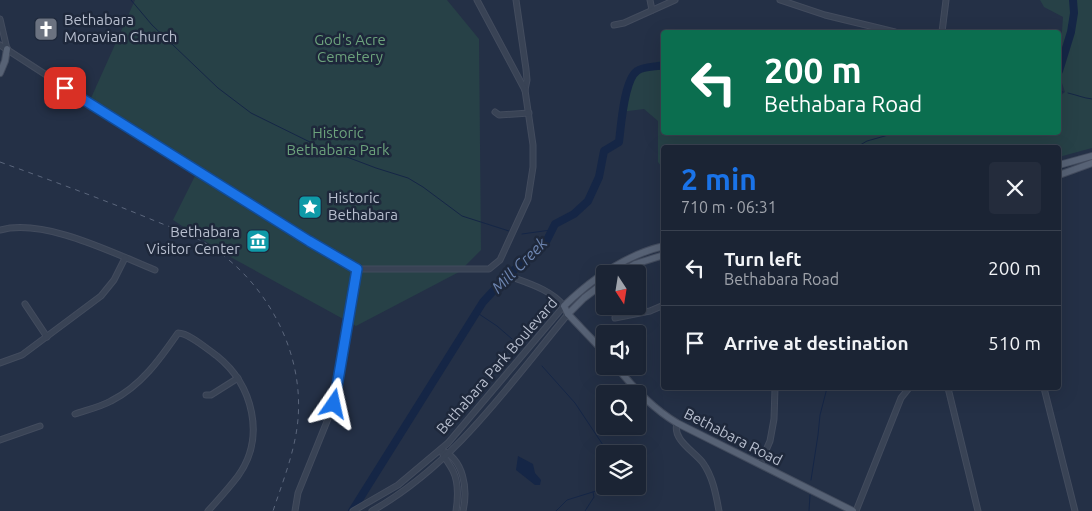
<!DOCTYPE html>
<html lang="en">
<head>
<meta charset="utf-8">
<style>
	:root { --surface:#1b2434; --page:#242c3c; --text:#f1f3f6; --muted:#a0a4ac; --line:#39414f; --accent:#1a73e8 }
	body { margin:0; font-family:Ubuntu,sans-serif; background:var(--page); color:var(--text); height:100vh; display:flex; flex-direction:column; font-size:19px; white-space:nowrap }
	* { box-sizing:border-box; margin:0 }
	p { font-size:16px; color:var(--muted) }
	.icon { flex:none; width:28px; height:28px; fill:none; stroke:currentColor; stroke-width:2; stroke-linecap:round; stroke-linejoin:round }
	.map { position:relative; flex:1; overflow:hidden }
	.panel { position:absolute; left:661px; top:145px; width:400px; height:245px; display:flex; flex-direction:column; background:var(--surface); border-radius:5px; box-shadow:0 5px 20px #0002,0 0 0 1px var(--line) }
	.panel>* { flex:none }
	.hud { position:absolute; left:661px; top:30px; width:400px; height:105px; border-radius:5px; box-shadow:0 5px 20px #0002,0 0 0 1px var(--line); background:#0b6e4f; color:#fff; overflow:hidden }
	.needle { width:32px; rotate:168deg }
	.controls { position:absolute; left:596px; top:265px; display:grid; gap:10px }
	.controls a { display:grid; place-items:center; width:50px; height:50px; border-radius:5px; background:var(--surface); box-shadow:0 5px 20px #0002,0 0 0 1px var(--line); font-size:25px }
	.pin { position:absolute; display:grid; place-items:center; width:42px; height:42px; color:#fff; margin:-21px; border-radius:10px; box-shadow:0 2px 8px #0006 }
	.me { position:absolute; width:55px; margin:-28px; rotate:11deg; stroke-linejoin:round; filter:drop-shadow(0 0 4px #0008) }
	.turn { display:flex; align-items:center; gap:18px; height:105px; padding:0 20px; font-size:22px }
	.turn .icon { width:65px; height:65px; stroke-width:2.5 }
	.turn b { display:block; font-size:35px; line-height:42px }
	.round { display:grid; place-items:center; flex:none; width:52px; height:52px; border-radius:5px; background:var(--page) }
	.head { display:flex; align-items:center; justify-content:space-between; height:85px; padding:0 20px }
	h1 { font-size:30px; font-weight:600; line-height:38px; color:var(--accent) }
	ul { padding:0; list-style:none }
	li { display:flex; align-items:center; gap:15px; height:75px; padding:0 20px; border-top:1px solid var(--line) }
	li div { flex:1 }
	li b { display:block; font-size:19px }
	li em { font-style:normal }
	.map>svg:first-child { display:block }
	.green { fill:#274147 }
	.water { fill:#152646 }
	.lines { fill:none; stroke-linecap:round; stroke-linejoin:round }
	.stream { stroke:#152646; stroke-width:1 }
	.river { stroke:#152646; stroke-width:8 }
	.minor-casing { stroke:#434c5e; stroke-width:7 }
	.major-casing { stroke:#434c5e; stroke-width:8 }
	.minor { stroke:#394355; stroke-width:5 }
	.major { stroke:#576275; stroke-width:6 }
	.rail { stroke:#5b667c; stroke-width:1; stroke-dasharray:5 5; stroke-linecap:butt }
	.route-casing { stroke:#114b97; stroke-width:12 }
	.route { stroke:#1a73e8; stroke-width:9 }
	.labels { text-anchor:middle; stroke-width:5; stroke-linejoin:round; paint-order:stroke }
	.poi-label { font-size:15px; fill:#b7bece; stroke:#1e283b; text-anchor:start }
	.park-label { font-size:15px; fill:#6ca27c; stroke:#1e283b }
	.street-label { font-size:15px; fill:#b7bece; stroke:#1e283b }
	.water-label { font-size:16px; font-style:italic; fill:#6d85b0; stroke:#1e283b }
</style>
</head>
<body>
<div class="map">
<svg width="1092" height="511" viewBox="0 0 1092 511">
	<rect width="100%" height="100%" fill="#243046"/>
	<g class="green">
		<polygon points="135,0 447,0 479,39 481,250 459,272 356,326 225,254 173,220 198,170 91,98"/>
		<polygon points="1040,0 1092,0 1092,148 1059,157 1059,148 664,148 664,170 658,162 658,121 644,109 620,112 627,85 639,67 664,60 664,132 1059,132 1059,97 1065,92 1059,74 1059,54 1061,45 1063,17 1044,7"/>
	</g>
	<polygon class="water" points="518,456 533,464 535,473 541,480 540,485 535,485 516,470"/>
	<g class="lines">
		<g class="stream">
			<polyline points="131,0 152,25 218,88 251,113 318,146 376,168 408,178 423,187 462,216 509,231"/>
			<polyline points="1059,91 1063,92"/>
			<path d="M1068,93C1077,95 1083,98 1092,99"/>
			<polyline points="855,148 867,141 899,132"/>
			<polyline points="522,234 551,230"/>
			<polyline points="476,312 497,326 512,339"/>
			<polyline points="542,366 575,403 609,454"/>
			<polyline points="811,480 818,435 820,415 827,388"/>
			<polyline points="556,511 567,500 612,486"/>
			<polyline points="585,511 594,497 593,492"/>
			<polyline points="809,511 810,495"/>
		</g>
		<g class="river">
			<polyline points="1059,71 1071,32 1074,13 1073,0"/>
			<path d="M352,511L483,302L508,275L545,244L555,224L574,214L588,201L599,177L604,151L619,142C621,126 624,80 637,71C643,66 656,67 664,65"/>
		</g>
		<g class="minor-casing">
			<g id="minor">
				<polyline points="516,0 526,69 527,80 525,90"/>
				<polyline points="650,0 652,10"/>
				<polyline points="780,0 825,15 895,32"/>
				<polyline points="0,19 7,49"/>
				<polyline points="614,25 624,23 675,0"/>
				<polyline points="942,32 946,0"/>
				<polyline points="0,45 131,130 309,241 357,269 489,269 500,260 528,199 533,167 533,145 525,90 477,0"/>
				<polyline points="495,112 499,115 529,113"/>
				<path d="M0,230C45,218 113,253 155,270"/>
				<polyline points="25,304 47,337"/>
				<polyline points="615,318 650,311 664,305"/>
				<polyline points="0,363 22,355 101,296 114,280 125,258"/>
				<polyline points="948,388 978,511"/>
				<polyline points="1044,388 1075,511"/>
				<polyline points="206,395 211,395 238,378"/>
				<path d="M75,414C87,410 100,407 111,401C141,386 160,359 178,333C189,333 207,349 217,356C253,385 266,437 238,476C229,488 218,500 208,511"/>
				<path d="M677,423C672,440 694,451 703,463C713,477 716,495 719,511"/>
				<polyline points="0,440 40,426"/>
				<path d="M441,450C464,459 468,489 463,511"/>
				<path d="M441,450C444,458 449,463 453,471C459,483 458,498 456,511"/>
				<polyline points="760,464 770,441 774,419 775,388"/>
				<polyline points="295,511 298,493 334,404 357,269"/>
				<path d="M353,511L398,485L448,443L564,306C553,292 534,285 517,279"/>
				<path d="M372,511C455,464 508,386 568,314"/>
				<polyline points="856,511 901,398 909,388"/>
			</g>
		</g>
		<g class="major-casing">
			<g id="major">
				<polyline points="0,73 5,61 7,49"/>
				<polyline points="1059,165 1092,156"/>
				<polyline points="1059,175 1092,163"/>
				<polyline points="618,274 635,264 664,255"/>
				<polyline points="568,314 584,298 605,282"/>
				<path d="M605,353L568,314L564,306C592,279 625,255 664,246"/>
				<path d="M616,366C634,389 652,408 677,423L853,511"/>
			</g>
		</g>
		<use href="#minor" class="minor"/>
		<use href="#major" class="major"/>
		<path class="rail" d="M0,162C50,180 99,198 148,218C169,227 192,234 210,246C269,284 307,357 297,428C293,456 282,484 273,511"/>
	</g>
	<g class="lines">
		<g class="route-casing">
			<polyline id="route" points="65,88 309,241 357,269 334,404"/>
		</g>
		<use href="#route" class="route"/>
	</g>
	<defs>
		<g id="church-square" transform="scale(1.25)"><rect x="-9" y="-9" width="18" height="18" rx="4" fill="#6b7280" stroke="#1e283b"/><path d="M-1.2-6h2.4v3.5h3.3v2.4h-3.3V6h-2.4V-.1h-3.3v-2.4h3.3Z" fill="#fff"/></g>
		<g id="sight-square" transform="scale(1.25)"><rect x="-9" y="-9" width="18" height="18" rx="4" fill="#0f9aa8" stroke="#1e283b"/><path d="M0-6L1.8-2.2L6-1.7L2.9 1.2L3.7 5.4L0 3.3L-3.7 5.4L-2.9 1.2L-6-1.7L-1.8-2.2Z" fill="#fff"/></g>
		<g id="museum-square" transform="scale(1.25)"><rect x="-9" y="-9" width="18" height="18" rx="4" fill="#0f9aa8" stroke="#1e283b"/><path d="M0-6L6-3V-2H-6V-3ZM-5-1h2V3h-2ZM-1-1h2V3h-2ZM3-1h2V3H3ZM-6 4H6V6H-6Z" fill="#fff"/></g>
	</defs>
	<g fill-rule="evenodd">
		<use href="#church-square" x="46" y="29"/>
		<use href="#sight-square" x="310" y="207"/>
		<use href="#museum-square" x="258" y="241"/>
	</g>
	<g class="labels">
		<g class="poi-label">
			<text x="64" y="25">Bethabara<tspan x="64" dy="17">Moravian Church</tspan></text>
			<text x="328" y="203">Historic<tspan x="328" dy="17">Bethabara</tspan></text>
			<text x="240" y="237" text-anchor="end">Bethabara<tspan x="240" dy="17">Visitor Center</tspan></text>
		</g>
		<g class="park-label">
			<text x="350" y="45">God's Acre<tspan x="350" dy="17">Cemetery</tspan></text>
			<text x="338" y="138">Historic<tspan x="338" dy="17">Bethabara Park</tspan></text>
		</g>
		<g class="street-label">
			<text transform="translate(497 366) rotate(-49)" y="5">Bethabara Park Boulevard</text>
			<text transform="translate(733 437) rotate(27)" y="5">Bethabara Road</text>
		</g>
		<g class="water-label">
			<text transform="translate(519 265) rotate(-45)" y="6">Mill Creek</text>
		</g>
	</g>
</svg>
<div class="controls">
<a><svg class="needle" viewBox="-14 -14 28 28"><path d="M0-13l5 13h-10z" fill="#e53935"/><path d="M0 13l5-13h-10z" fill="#a0a4ac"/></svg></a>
<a><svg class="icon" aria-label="sound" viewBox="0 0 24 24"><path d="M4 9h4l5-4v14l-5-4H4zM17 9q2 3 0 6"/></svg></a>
<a><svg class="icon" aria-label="search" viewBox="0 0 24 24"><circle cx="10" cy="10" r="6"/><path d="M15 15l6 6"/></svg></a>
<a><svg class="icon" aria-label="layers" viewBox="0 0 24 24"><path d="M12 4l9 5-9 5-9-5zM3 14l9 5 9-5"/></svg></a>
</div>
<div class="pin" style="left:65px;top:88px;background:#d93025"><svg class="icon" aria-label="arrive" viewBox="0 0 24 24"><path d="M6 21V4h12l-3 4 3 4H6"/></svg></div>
<svg class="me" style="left:334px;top:404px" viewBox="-20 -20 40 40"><path d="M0-17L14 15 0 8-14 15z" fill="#1a73e8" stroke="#fff" stroke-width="4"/></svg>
<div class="hud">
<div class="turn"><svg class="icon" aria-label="left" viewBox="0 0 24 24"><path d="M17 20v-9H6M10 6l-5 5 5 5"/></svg><div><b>200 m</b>Bethabara Road</div></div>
</div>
<section class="panel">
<div class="head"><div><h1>2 min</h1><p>710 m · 06:31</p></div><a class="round"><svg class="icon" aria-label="close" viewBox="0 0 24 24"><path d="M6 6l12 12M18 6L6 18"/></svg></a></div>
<ul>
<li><svg class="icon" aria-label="left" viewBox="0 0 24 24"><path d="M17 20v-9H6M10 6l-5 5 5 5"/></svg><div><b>Turn left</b><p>Bethabara Road</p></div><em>200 m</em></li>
<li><svg class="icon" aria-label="arrive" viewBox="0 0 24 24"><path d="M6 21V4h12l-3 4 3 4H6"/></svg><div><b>Arrive at destination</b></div><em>510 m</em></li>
</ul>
</section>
</div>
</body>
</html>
